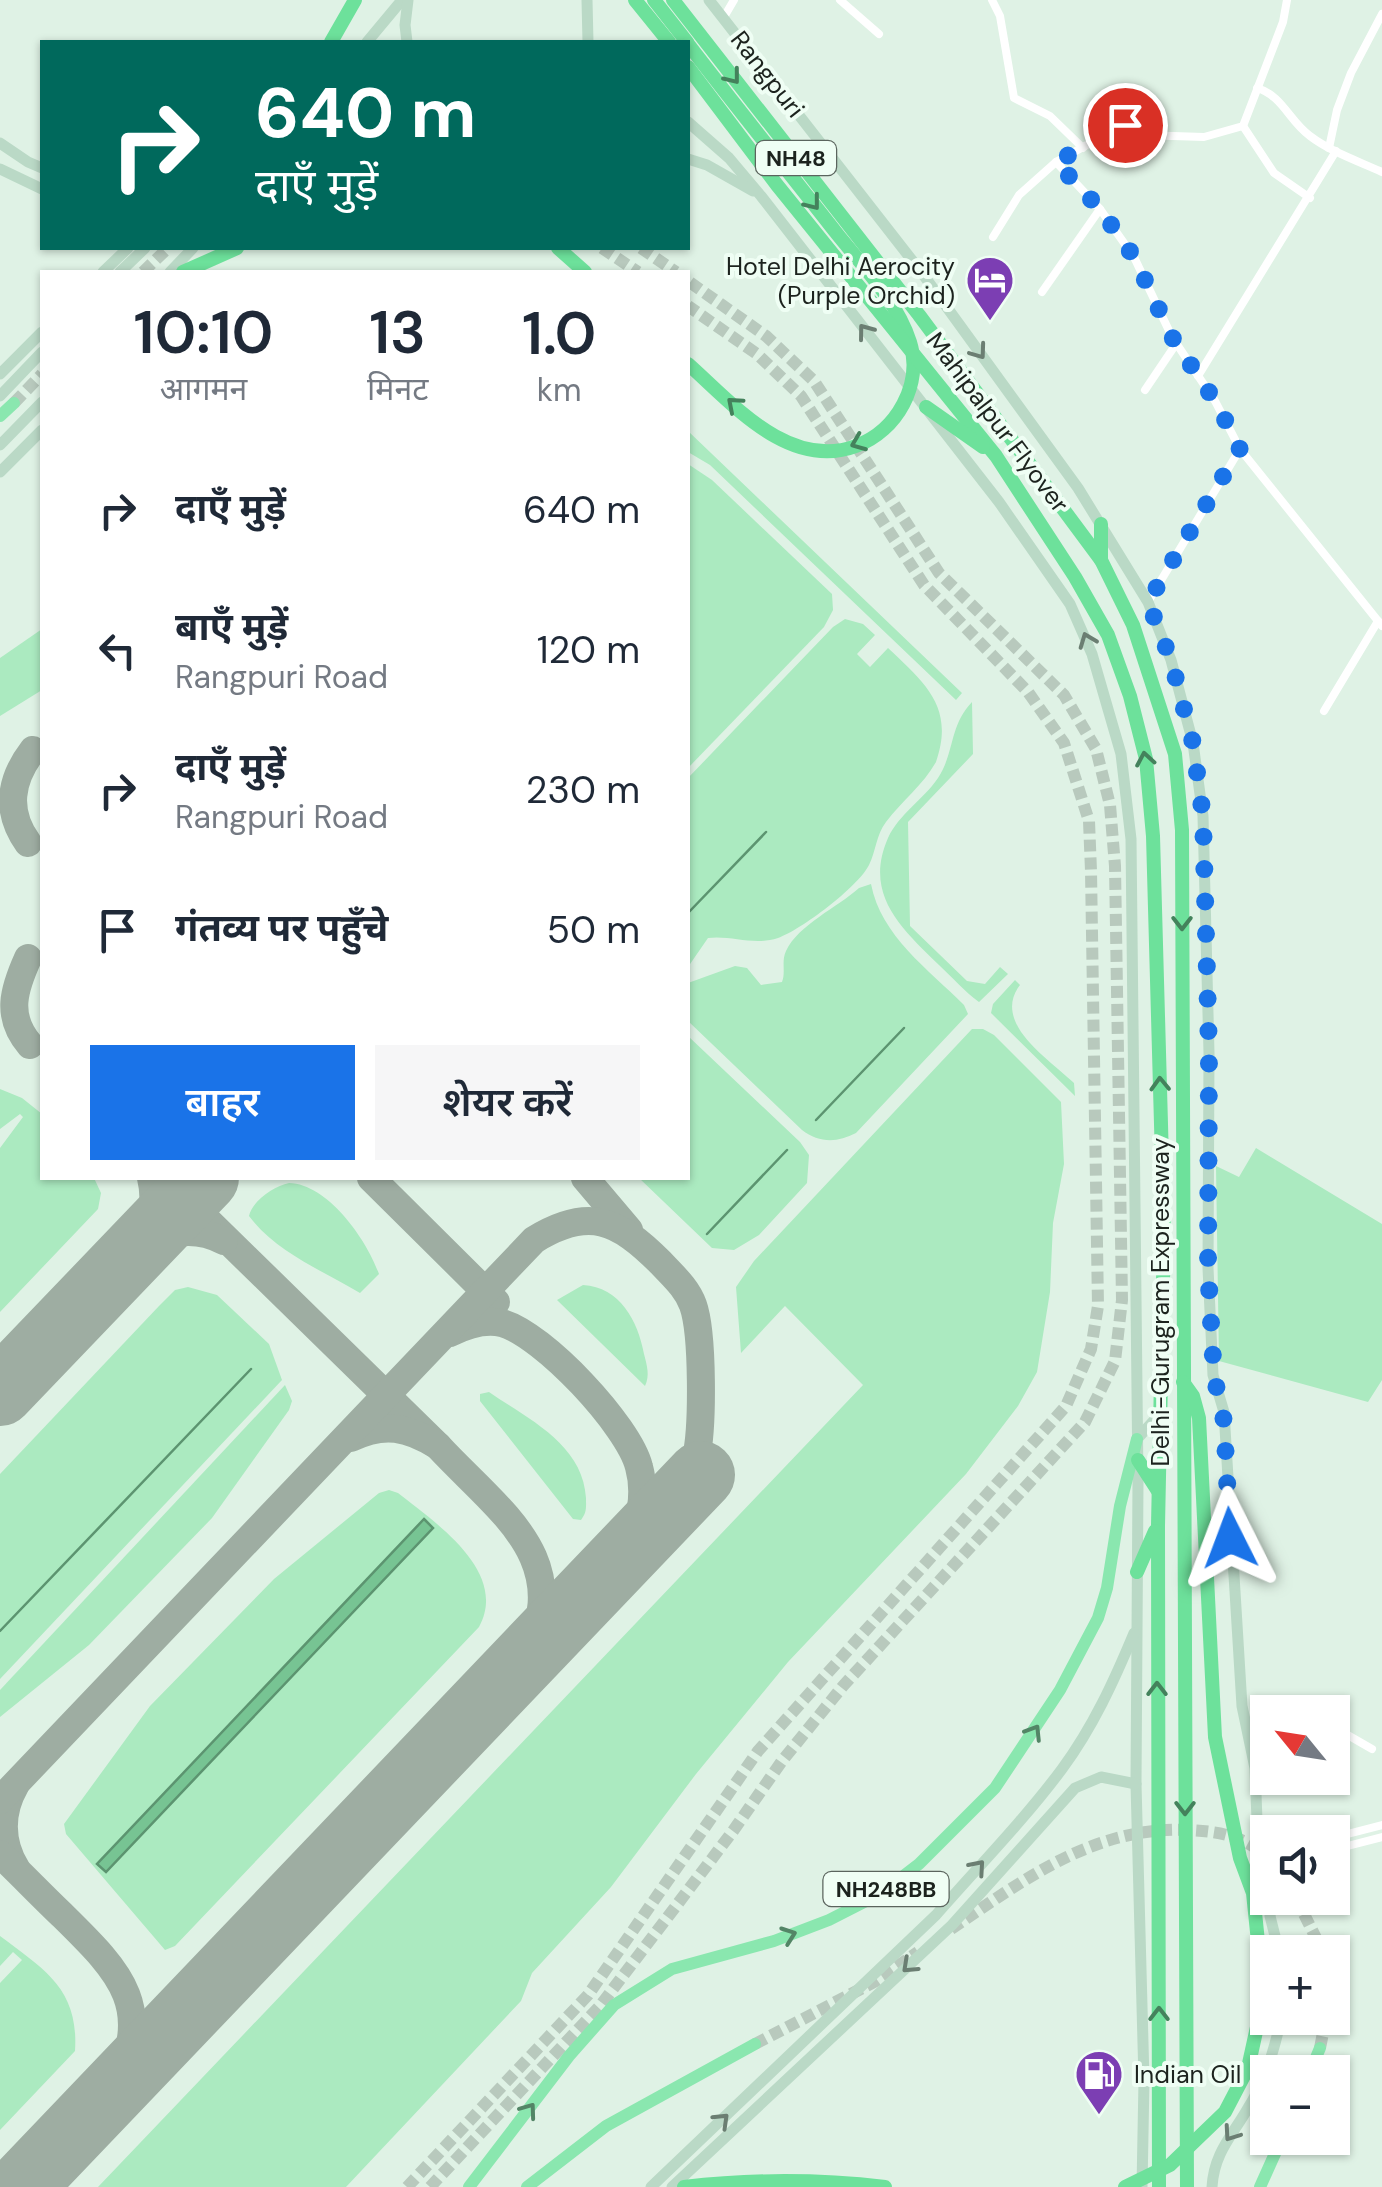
<!DOCTYPE html>
<html lang="hi">
<head>
<meta charset="utf-8">
<style>
	:root { --surface:#fff; --page:#f6f6f7; --text:#1f2937; --muted:#747a83; --accent:#1a73e8 }
	body { margin:0; font-family:"DM Sans","Noto Sans Devanagari",sans-serif; background:var(--page); color:var(--text); height:100vh; display:flex; flex-direction:column; font-size:38px; white-space:nowrap }
	* { box-sizing:border-box; margin:0 }
	p { font-size:32px; color:var(--muted) }
	.icon { flex:none; width:55px; height:55px; fill:none; stroke:currentColor; stroke-width:2; stroke-linecap:round; stroke-linejoin:round }
	.map { position:relative; flex:1; overflow:hidden }
	.drawer { position:absolute; left:40px; top:270px; width:650px; height:910px; display:flex; flex-direction:column; background:var(--surface); border-radius:0px; box-shadow:0 2px 8px #0004 }
	.drawer>* { flex:none }
	.hud { position:absolute; left:40px; top:40px; width:650px; height:210px; border-radius:0px; box-shadow:0 2px 8px #0004; background:#00695c; color:#fff; overflow:hidden }
	.needle { width:65px; rotate:300deg }
	.buttons { position:absolute; left:1250px; top:1695px; display:grid; gap:20px }
	.buttons a { display:grid; place-items:center; width:100px; height:100px; border-radius:0px; background:var(--surface); box-shadow:0 2px 8px #0004; font-size:50px }
	.pin { position:absolute; display:grid; place-items:center; width:85px; height:85px; color:#fff; margin:-42px; border:5px solid #fff; border-radius:50%; box-shadow:0 2px 10px #0007 }
	.me { position:absolute; width:110px; margin:-55px; rotate:357deg; stroke-linejoin:round; filter:drop-shadow(0 0 8px #0008) }
	.turn { display:flex; align-items:center; gap:35px; height:210px; padding:0 50px; font-size:45px }
	.turn .icon { width:130px; height:130px; stroke-width:2.5 }
	.turn b { display:block; font-size:70px; line-height:85px }
	.eta { display:flex; justify-content:space-evenly; align-items:center; height:170px; text-align:center }
	.eta b { font-size:60px; font-weight:600; line-height:70px }
	.action { display:flex; gap:20px; margin-top:auto; padding:20px 50px }
	.action a { flex:1; height:115px; border-radius:0px; background:var(--accent); color:#fff; font-size:40px; font-weight:600; line-height:115px; text-align:center }
	.action a+a { background:var(--page); color:var(--text) }
	ul { padding:0; list-style:none }
	li { display:flex; align-items:center; gap:30px; height:140px; padding:0 50px }
	li div { flex:1 }
	li b { display:block; font-size:38px }
	li em { font-style:normal }
	.map>svg:first-child { display:block }
	.green { fill:#abeac0 }
	.water { fill:#77c493; stroke:#5c9470; stroke-width:2.5 }
	.lines { fill:none; stroke-linecap:round; stroke-linejoin:round }
	.stream { stroke:#5c9470; stroke-width:2.5 }
	.taxiway { stroke:#9eada2; stroke-width:28 }
	.runway { stroke:#9eada2; stroke-width:68 }
	.trunk-tunnel { stroke:#b8c9bd; stroke-width:12; stroke-dasharray:12 6; stroke-linecap:butt }
	.minor { stroke:#fff; stroke-width:8 }
	.secondary { stroke:#bad9c6; stroke-width:11 }
	.trunk { stroke:#8ae7af; stroke-width:12 }
	.motorway { stroke:#6de19b; stroke-width:14 }
	.oneway { stroke:#44825c }
	.oneway2 { stroke:#6b7e72 }
	.oneway3 { stroke:#538566 }
	.route { stroke:#1a73e8; stroke-width:18; stroke-dasharray:0 32.4 }
	.labels { text-anchor:middle; stroke-width:8; stroke-linejoin:round; paint-order:stroke }
	.shield { fill:#effef4; stroke:#5b655e; stroke-width:2.5 }
	.shield-label { font-size:22px; font-weight:bold; fill:#1c231e }
	.street-label { font-size:25px; fill:#1c231e; stroke:#effef4 }
	.poi-label { font-size:25px; fill:#1c231e; stroke:#effef4; text-anchor:end }
</style>
</head>
<body>
<div class="map">
<svg width="1382" height="2187" viewBox="0 0 1382 2187">
	<rect width="100%" height="100%" fill="#dff2e5"/>
	<g class="green">
		<polygon points="688,431 962,693 956,700 710,465 688,452"/>
		<polygon points="688,464 712,480 832,594 833,610 824,627 688,768"/>
		<path d="M845,619L863,624L875,635L857,654L870,667L888,648C925,683 955,707 936,762C923,785 902,801 886,822C876,835 876,851 869,865C858,887 801,930 778,938C754,946 731,935 708,938L688,967V778L833,627Z"/>
		<polygon points="42,629 42,690 0,716 0,658"/>
		<path d="M972,702L973,754L908,822L910,926L967,981L985,984L1000,967L1008,974L979,1002C965,992 952,977 939,965C902,929 863,895 888,838C899,814 923,800 938,778C955,752 949,726 972,702Z"/>
		<path d="M871,884C881,936 928,969 964,1005L968,1014L856,1133C837,1143 819,1143 802,1130L688,1021V983L735,966L747,968L761,985L782,982C786,972 781,962 786,951C798,925 838,907 859,888Z"/>
		<path d="M1015,980L1020,985C991,1023 1049,1059 1074,1083L1075,1096L991,1013L993,1004Z"/>
		<polygon points="972,1029 983,1029 994,1035 1061,1102 1064,1164 1053,1223 1050,1292 1037,1372 1018,1406 966,1474 788,1662 696,1774 611,1887 532,1973 521,2001 346,2187 98,2187 863,1385 785,1306 741,1353 736,1287 754,1261"/>
		<polygon points="688,1036 800,1142 809,1155 807,1183 759,1235 734,1250 712,1248 639,1178 688,1178"/>
		<polygon points="0,1089 22,1098 42,1114 42,1178 94,1178 101,1193 98,1209 0,1312 0,1148 23,1117 20,1114 0,1129"/>
		<polygon points="1256,1148 1382,1224 1382,1380 1368,1402 1219,1361 1216,1166 1239,1177"/>
		<path d="M289,1183C328,1184 367,1240 379,1274L360,1293C323,1271 276,1252 249,1216C252,1201 274,1186 289,1183Z"/>
		<path d="M583,1285C620,1287 638,1321 644,1354C647,1366 650,1375 645,1386L557,1300Z"/>
		<polygon points="188,1287 217,1295 269,1344 282,1380 0,1679 0,1474 159,1306 175,1290"/>
		<polygon points="285,1385 292,1401 289,1410 212,1518 89,1645 0,1717 0,1690"/>
		<path d="M489,1392C528,1419 583,1444 586,1498C586,1508 587,1512 581,1520L573,1519L480,1401V1394Z"/>
		<path d="M389,1490L398,1493C436,1523 509,1572 479,1627L175,1946L165,1950L66,1834L64,1824L150,1706L274,1579L379,1493Z"/>
		<path d="M0,1936C45,1970 79,1989 75,2051L0,2130V1983L22,1960L13,1952L0,1966Z"/>
	</g>
	<polygon class="water" points="424,1519 433,1528 106,1872 97,1864"/>
	<g class="lines">
		<g class="stream">
			<polyline points="688,913 766,832"/>
			<polyline points="816,1120 904,1028"/>
			<polyline points="707,1234 787,1150"/>
			<polyline points="0,1631 251,1369"/>
		</g>
		<g class="taxiway">
			<path d="M28,843C5,811 10,780 33,750"/>
			<path d="M28,958C14,989 5,1016 30,1045"/>
			<polyline points="164,1178 438,1446"/>
			<polyline points="371,1178 496,1302"/>
			<polyline points="585,1178 629,1230"/>
			<path d="M136,1249C165,1232 193,1225 224,1241"/>
			<path d="M135,1251C149,1227 158,1206 151,1178"/>
			<path d="M450,1333C466,1325 484,1319 502,1323C543,1334 629,1426 639,1467C647,1496 639,1523 629,1550"/>
			<path d="M351,1438C384,1422 408,1427 438,1446C501,1514 577,1559 524,1661"/>
			<path d="M15,1786C0,1812 0,1842 16,1868"/>
			<path d="M0,1800L534,1240C589,1206 618,1220 661,1263C673,1276 687,1288 693,1305C703,1333 703,1428 696,1458C693,1473 686,1486 678,1499"/>
			<path d="M0,1854C21,1874 40,1894 61,1914C121,1973 158,2008 110,2094"/>
		</g>
		<g class="runway">
			<polyline points="0,1392 205,1178"/>
			<polyline points="21,2187 701,1475"/>
		</g>
		<g class="trunk-tunnel">
			<polyline points="602,248 638,272"/>
			<polyline points="641,248 676,272"/>
			<polyline points="143,272 168,248"/>
			<polyline points="14,403 42,374"/>
			<polyline points="1296,1898 1323,1952"/>
			<path d="M951,1929C1025,1879 1096,1825 1190,1830C1222,1832 1244,1836 1268,1858"/>
			<polyline points="755,2044 876,1981 918,1952"/>
			<polyline points="1320,2048 1326,2018"/>
			<polyline points="407,2187 588,1995 758,1751 1066,1406 1091,1349 1098,1306 1091,871 1089,821 1064,743 1028,692 924,585 801,396 757,354 688,306"/>
			<polyline points="430,2187 600,2006 733,1831 782,1761 843,1686 1085,1422 1115,1361 1122,1300 1115,866 1110,805 1096,749 1064,695 939,573 814,381 766,336 688,281"/>
		</g>
		<g class="minor">
			<polyline points="840,0 879,34"/>
			<polyline points="992,0 1000,16 1014,98 1050,116 1083,148"/>
			<polyline points="724,17 734,0"/>
			<path d="M1257,88C1283,96 1289,121 1310,136C1331,152 1358,161 1382,172"/>
			<polyline points="1243,126 1274,173 1310,198"/>
			<polyline points="1329,148 1337,110 1351,73 1382,14"/>
			<polyline points="1056,162 1100,209 1134,257 1172,337 1215,401 1240,449 1382,626"/>
			<polyline points="993,237 1019,195 1056,162 1121,126 1125,125 1141,135 1204,137 1243,126 1283,22 1287,0"/>
			<polyline points="1042,292 1100,209"/>
			<polyline points="1198,376 1336,151"/>
			<polyline points="1145,390 1176,344"/>
			<polyline points="1148,602 1240,449"/>
			<polyline points="1324,711 1378,621"/>
			<polyline points="1332,1726 1372,1749"/>
			<polyline points="1332,1838 1382,1825"/>
			<polyline points="1332,1850 1382,1837"/>
		</g>
		<g class="secondary">
			<polyline points="587,0 588,42"/>
			<polyline points="709,0 922,273 1078,488 1148,602 1171,660 1193,743 1203,816 1209,1053 1208,1268 1213,1375 1224,1412 1242,1706 1255,1768 1257,1820 1268,1835"/>
			<polyline points="367,42 402,0"/>
			<polyline points="407,42 405,25 408,0"/>
			<polyline points="688,122 729,158 761,196 999,502 1070,604 1092,654 1121,754 1131,839 1138,1482 1136,1784 1144,2080 1142,2187"/>
			<polyline points="0,143 28,162 42,168"/>
			<polyline points="688,159 707,165 753,191"/>
			<polyline points="0,169 42,189"/>
			<polyline points="103,272 128,248"/>
			<polyline points="120,272 145,248"/>
			<polyline points="170,272 193,248"/>
			<polyline points="0,374 42,332"/>
			<polyline points="0,396 42,352"/>
			<polyline points="0,445 42,402"/>
			<polyline points="0,472 42,430"/>
			<polyline points="1137,1439 1160,1414"/>
			<polyline points="1273,1898 1270,1916 1279,1952"/>
			<path d="M651,2187L936,1915C978,1867 1024,1820 1062,1769C1093,1727 1114,1681 1134,1633"/>
			<polyline points="672,2187 952,1925 1075,1788 1101,1777 1136,1784"/>
			<path d="M1212,2187C1214,2153 1232,2136 1248,2108C1265,2081 1275,2048 1281,2018"/>
		</g>
		<g class="trunk">
			<polyline points="0,416 14,403"/>
			<polyline points="1310,2072 1320,2048"/>
			<polyline points="469,2187 569,2056 614,2005 672,1969 774,1941 829,1920 880,1894 919,1864 995,1788 1060,1690 1098,1618 1107,1588 1120,1506 1137,1439"/>
			<polyline points="527,2187 606,2126 755,2044"/>
			<polyline points="1260,2187 1282,2138"/>
		</g>
		<g class="motorway">
			<polyline points="635,0 669,42"/>
			<polyline points="654,0 687,42"/>
			<polyline points="673,0 919,315 1101,560 1133,625 1175,754 1182,830 1187,2187"/>
			<polyline points="331,42 355,0"/>
			<path d="M688,44C737,108 788,171 838,235C863,266 898,303 910,342C923,384 897,431 856,446C789,471 732,403 688,364"/>
			<polyline points="688,67 777,185 996,456 1075,577 1108,635 1130,696 1146,759 1153,836 1164,1232 1158,1526 1159,2187"/>
			<polyline points="558,248 585,272"/>
			<polyline points="183,272 237,248"/>
			<polyline points="926,407 983,447"/>
			<polyline points="1101,524 1101,560"/>
			<polyline points="1138,1460 1158,1491"/>
			<polyline points="1137,1572 1155,1531"/>
			<path d="M684,2187C752,2179 817,2179 885,2187"/>
			<polyline points="1125,2187 1170,2165 1225,2112 1248,2068 1259,2018 1261,1971 1253,1893 1240,1858 1215,1737 1199,1418 1193,1396 1183,1382"/>
		</g>
	</g>
	<defs><path id="oneway-chevron" d="M-2-3.5L2.5 0L-2 3.5" fill="none" stroke-width="1.6" stroke-linecap="round" stroke-linejoin="round" transform="scale(2.5)"/></defs>
	<g class="oneway">
		<use href="#oneway-chevron" transform="translate(733 77) rotate(52)"/>
		<use href="#oneway-chevron" transform="translate(813 203) rotate(52)"/>
		<use href="#oneway-chevron" transform="translate(734 404) rotate(-139)"/>
		<use href="#oneway-chevron" transform="translate(858 443) rotate(158)"/>
		<use href="#oneway-chevron" transform="translate(1145 759) rotate(-100)"/>
		<use href="#oneway-chevron" transform="translate(1182 923) rotate(90)"/>
		<use href="#oneway-chevron" transform="translate(1160 1084) rotate(-92)"/>
		<use href="#oneway-chevron" transform="translate(1157 1689) rotate(-90)"/>
		<use href="#oneway-chevron" transform="translate(1185 1808) rotate(90)"/>
		<use href="#oneway-chevron" transform="translate(1159 2014) rotate(-90)"/>
	</g>
	<g class="oneway2">
		<use href="#oneway-chevron" transform="translate(865 331) rotate(-127)"/>
		<use href="#oneway-chevron" transform="translate(979 352) rotate(54)"/>
		<use href="#oneway-chevron" transform="translate(1087 640) rotate(-111)"/>
		<use href="#oneway-chevron" transform="translate(978 1867) rotate(-49)"/>
		<use href="#oneway-chevron" transform="translate(909 1966) rotate(137)"/>
		<use href="#oneway-chevron" transform="translate(722 2120) rotate(-44)"/>
		<use href="#oneway-chevron" transform="translate(1231 2134) rotate(125)"/>
	</g>
	<g class="oneway3">
		<use href="#oneway-chevron" transform="translate(1034 1732) rotate(-58)"/>
		<use href="#oneway-chevron" transform="translate(789 1935) rotate(-20)"/>
		<use href="#oneway-chevron" transform="translate(529 2110) rotate(-54)"/>
	</g>
	<g class="lines">
		<polyline class="route" points="1125,125 1056,162 1100,209 1134,257 1172,337 1215,401 1240,448 1148,602 1171,660 1193,743 1203,816 1209,1053 1208,1268 1214,1376 1224,1421 1230,1538"/>
	</g>
	<defs>
		<g id="hotel-pin" transform="scale(2.5)"><path d="M0 17L-7.5 6A9.5 9.5 0 1 1 7.5 6Z" fill="#7c3eb3" stroke="#effef4"/><path d="M-6-4.5h1.5V1H6V5H4.5V3h-9V5H-6ZM-4 0a1.8 1.8 0 1 1 3.6 0ZM.5 0V-2.5h3Q6-2.5 6 0Z" fill="#fff"/></g>
		<g id="fuel-pin" transform="scale(2.5)"><path d="M0 17L-7.5 6A9.5 9.5 0 1 1 7.5 6Z" fill="#7c3eb3" stroke="#effef4"/><path d="M-5.5-6h7V0h2V4h1.3V-2.5L3-4.5l.8-.8L6-3V5H2.5V1h-1V6h-7ZM-4.2-4.7v3.2H.2V-4.7Z" fill="#fff"/></g>
	</defs>
	<g fill-rule="evenodd">
		<use href="#hotel-pin" x="990" y="280"/>
		<use href="#fuel-pin" x="1099" y="2074"/>
	</g>
	<g class="labels">
		<g class="shield">
			<rect x="756" y="141" width="80" height="34" rx="8"/>
			<rect x="823.5" y="1872" width="125" height="34" rx="8"/>
		</g>
		<g class="shield-label">
			<text x="796" y="166">NH48</text>
			<text x="886" y="1897">NH248BB</text>
		</g>
		<g class="street-label">
			<text transform="translate(768 74) rotate(52)" y="9">Rangpuri</text>
			<text transform="translate(998 422) rotate(53)" y="9">Mahipalpur Flyover</text>
			<text transform="translate(1160 1302) rotate(-90)" y="9">Delhi-Gurugram Expressway</text>
		</g>
		<g class="poi-label">
			<text x="955" y="275">Hotel Delhi Aerocity<tspan x="955" dy="29">(Purple Orchid)</tspan></text>
			<text x="1134" y="2083" text-anchor="start">Indian Oil</text>
		</g>
	</g>
</svg>
<div class="buttons">
<a><svg class="needle" viewBox="-14 -14 28 28"><path d="M0-13l5 13h-10z" fill="#e53935"/><path d="M0 13l5-13h-10z" fill="#747a83"/></svg></a>
<a><svg class="icon" aria-label="sound" viewBox="0 0 24 24"><path d="M4 9h4l5-4v14l-5-4H4zM17 9q2 3 0 6"/></svg></a>
<a>+</a>
<a>−</a>
</div>
<div class="pin" style="left:1125px;top:125px;background:#d93025"><svg class="icon" aria-label="arrive" viewBox="0 0 24 24"><path d="M6 21V4h12l-3 4 3 4H6"/></svg></div>
<svg class="me" style="left:1230px;top:1538px" viewBox="-20 -20 40 40"><path d="M0-17L14 15 0 8-14 15z" fill="#1a73e8" stroke="#fff" stroke-width="4"/></svg>
<div class="hud">
<div class="turn"><svg class="icon" aria-label="right" viewBox="0 0 24 24"><path d="M7 20v-9h11M14 6l5 5-5 5"/></svg><div><b>640 m</b>दाएँ मुड़ें</div></div>
</div>
<section class="drawer">
<div class="eta">
<div><b>10:10</b><p>आगमन</p></div>
<div><b>13</b><p>मिनट</p></div>
<div><b>1.0</b><p>km</p></div>
</div>
<ul>
<li><svg class="icon" aria-label="right" viewBox="0 0 24 24"><path d="M7 20v-9h11M14 6l5 5-5 5"/></svg><div><b>दाएँ मुड़ें</b></div><em>640 m</em></li>
<li><svg class="icon" aria-label="left" viewBox="0 0 24 24"><path d="M17 20v-9H6M10 6l-5 5 5 5"/></svg><div><b>बाएँ मुड़ें</b><p>Rangpuri Road</p></div><em>120 m</em></li>
<li><svg class="icon" aria-label="right" viewBox="0 0 24 24"><path d="M7 20v-9h11M14 6l5 5-5 5"/></svg><div><b>दाएँ मुड़ें</b><p>Rangpuri Road</p></div><em>230 m</em></li>
<li><svg class="icon" aria-label="arrive" viewBox="0 0 24 24"><path d="M6 21V4h12l-3 4 3 4H6"/></svg><div><b>गंतव्य पर पहुँचे</b></div><em>50 m</em></li>
</ul>
<div class="action"><a>बाहर</a><a>शेयर करें</a></div>
</section>
</div>
</body>
</html>
